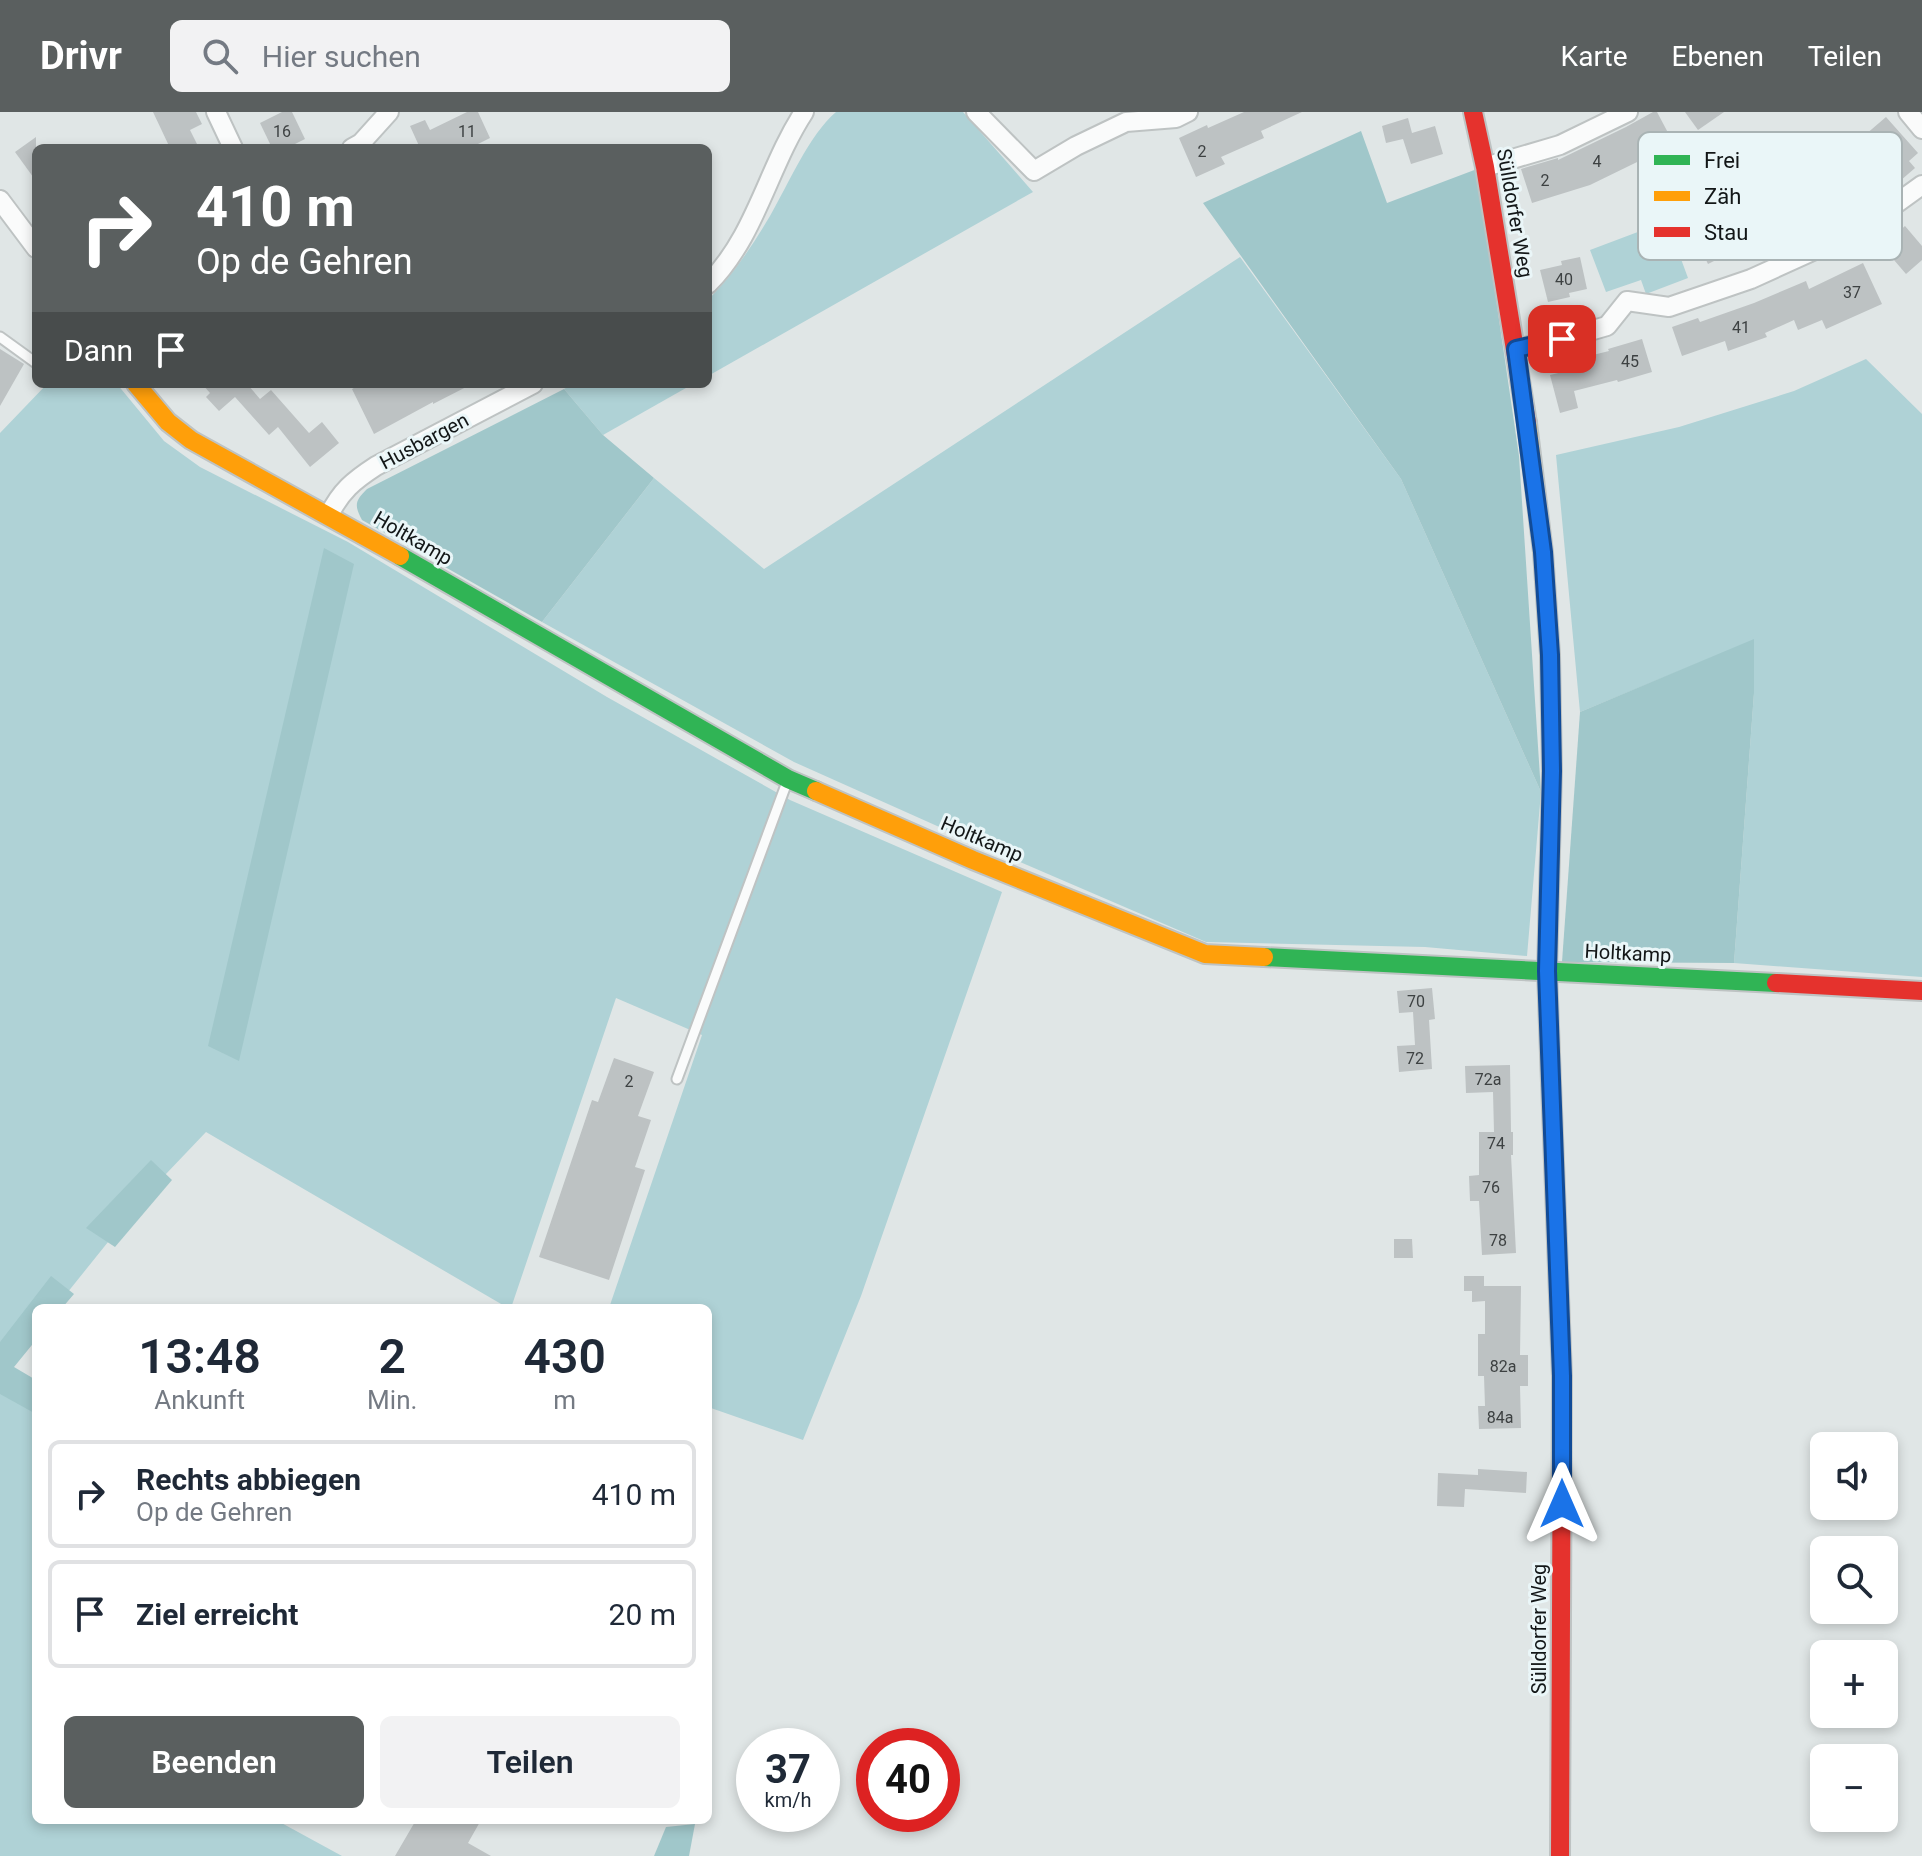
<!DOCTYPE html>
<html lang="de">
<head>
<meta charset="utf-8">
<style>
	:root { --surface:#fff; --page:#f2f2f3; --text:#1f2937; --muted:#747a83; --line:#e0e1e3; --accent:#5a5f5f }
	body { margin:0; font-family:Roboto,sans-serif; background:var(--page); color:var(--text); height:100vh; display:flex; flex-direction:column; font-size:30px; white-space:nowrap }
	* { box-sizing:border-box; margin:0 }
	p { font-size:26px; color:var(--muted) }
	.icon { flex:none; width:44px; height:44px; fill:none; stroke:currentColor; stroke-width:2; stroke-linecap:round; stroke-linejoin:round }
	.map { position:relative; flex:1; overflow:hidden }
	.side { position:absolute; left:32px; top:1192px; width:680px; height:520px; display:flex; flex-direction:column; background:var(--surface); border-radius:12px; box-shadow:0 4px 12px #0003 }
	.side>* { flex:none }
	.hud { position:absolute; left:32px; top:32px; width:680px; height:244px; border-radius:12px; box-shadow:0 4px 12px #0003; background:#5a5f5f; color:#fff; overflow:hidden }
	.tools { position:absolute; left:1810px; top:1320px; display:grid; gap:16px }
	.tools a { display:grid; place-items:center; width:88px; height:88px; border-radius:12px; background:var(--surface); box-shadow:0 4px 12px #0003; font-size:40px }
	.speed { position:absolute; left:736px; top:1616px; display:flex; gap:16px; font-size:40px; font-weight:700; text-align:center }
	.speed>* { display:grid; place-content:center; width:104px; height:104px; border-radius:50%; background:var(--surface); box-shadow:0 4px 12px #0003; line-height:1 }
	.speed small { font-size:20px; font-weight:400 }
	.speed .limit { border:12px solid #d22; background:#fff; color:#111 }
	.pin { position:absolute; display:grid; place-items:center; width:68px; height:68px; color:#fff; margin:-34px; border-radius:16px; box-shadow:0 4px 12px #0006 }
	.me { position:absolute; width:88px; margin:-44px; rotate:0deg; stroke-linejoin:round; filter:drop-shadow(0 0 6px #0008) }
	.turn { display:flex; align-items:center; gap:28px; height:168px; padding:0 32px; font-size:36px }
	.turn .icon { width:104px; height:104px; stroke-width:2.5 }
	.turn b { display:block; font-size:56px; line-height:68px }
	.then { display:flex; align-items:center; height:76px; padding:0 32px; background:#0003; gap:16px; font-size:30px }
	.eta { display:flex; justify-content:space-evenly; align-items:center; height:136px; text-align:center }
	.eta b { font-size:48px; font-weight:600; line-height:56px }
	.action { display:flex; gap:16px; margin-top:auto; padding:16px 32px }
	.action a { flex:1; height:92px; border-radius:12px; background:var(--accent); color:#fff; font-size:32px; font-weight:600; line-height:92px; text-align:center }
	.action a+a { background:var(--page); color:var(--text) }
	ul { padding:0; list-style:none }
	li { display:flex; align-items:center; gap:24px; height:108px; margin:0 16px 12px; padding:0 16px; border:4px solid var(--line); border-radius:12px }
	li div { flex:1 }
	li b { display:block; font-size:30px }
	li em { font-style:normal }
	header { display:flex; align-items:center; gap:48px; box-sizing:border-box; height:112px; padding:0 40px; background:var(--accent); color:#fff }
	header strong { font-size:38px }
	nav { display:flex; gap:44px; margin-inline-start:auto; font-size:28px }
	.search { width:560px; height:72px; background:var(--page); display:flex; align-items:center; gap:20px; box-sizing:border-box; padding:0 28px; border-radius:12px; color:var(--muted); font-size:30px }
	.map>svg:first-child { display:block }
	.green { fill:#afd2d6 }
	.forest { fill:#a0c7ca }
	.building { fill:#bdc2c3 }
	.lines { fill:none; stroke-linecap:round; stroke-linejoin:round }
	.lane-casing { stroke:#bec3c3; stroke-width:13 }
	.street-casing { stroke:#bec3c3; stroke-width:22 }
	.fast-casing { stroke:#bec3c3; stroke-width:22 }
	.slow-casing { stroke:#bec3c3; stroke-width:22 }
	.jam-casing { stroke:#bec3c3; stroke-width:22 }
	.lane { stroke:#fafbfb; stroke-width:9 }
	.street { stroke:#fafbfb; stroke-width:18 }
	.fast { stroke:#30b455; stroke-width:18 }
	.slow { stroke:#ff9f0a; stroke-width:18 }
	.jam { stroke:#e5322d; stroke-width:18 }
	.route-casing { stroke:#114b97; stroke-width:20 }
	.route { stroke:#1a73e8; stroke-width:14 }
	.labels { text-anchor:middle; stroke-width:6; stroke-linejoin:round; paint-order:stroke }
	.number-label { font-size:16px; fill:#3d4142 }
	.street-label { font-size:20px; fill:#121617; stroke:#eaf6f8 }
	.key { fill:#eaf6f8; stroke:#a9b3b4; stroke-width:2 }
	.key-label { font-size:22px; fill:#121617 }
</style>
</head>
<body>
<header>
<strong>Drivr</strong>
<div class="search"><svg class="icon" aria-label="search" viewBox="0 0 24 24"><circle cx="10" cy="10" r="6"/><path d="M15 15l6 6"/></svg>Hier suchen</div>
<nav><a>Karte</a><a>Ebenen</a><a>Teilen</a></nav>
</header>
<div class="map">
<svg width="1922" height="1744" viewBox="0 0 1922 1744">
	<rect width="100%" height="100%" fill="#e0e6e6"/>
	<g class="green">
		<path d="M836,0H963L1033,80L708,264V188C733,163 752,134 770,104C788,73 809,23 836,0Z"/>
		<polygon points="1667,109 1688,166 1646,182 1641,168 1606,180 1590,138"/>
		<polygon points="1240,145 1401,367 1541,680 1527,844 1425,835 1206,830 955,722 794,650 542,510 654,366 764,457"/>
		<polygon points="1866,247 1922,302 1922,865 1734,851 1754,581 1754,528 1580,600 1556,343 1679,315 1794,279"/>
		<polygon points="47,272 117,272 164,329 200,355 348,430 607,585 790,688 1002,780 861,1184 803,1328 708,1295 708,1196 609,1196 702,923 616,886 511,1196 508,1196 206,1020 145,1084 55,1196 36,1196 0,1264 36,1284 36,1708 276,1708 342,1744 0,1744 0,321"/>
		<polygon points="573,272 693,272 603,323 564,277"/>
	</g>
	<g class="forest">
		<polygon points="1361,19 1387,91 1477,57 1519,344 1541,680 1401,367 1203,91"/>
		<path d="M564,277L603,323L654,366L542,510L362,408C354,393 355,389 367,377Z"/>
		<polygon points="324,436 354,452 239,949 208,934"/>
		<polygon points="1754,527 1754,581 1734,851 1562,850 1580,600"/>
		<polygon points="151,1048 172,1068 115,1135 86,1116"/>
		<polygon points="51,1164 74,1182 62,1196 36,1196 36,1228 14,1255 36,1268 36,1302 0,1282 0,1230"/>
		<polygon points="695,1712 689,1744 654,1744 666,1715"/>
	</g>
	<g class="building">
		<polygon points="153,0 196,0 202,12 190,18 199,36 170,36"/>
		<polygon points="282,0 292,0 305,27 287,36 272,36 260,11"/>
		<polygon points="467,0 478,0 490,26 470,36 420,36 410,14 425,8 430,18"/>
		<polygon points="1244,0 1302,0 1261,19 1264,26 1221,45 1225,52 1196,65 1179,26 1207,13 1208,16"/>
		<polygon points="1653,0 1657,0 1674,32 1590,73 1532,91 1521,57 1558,46 1558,48 1626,15"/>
		<polygon points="1685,0 1724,0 1698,18"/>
		<polygon points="1886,5 1918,41 1909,49 1915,56 1900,69 1894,63 1890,66 1858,29"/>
		<polygon points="1408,6 1412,21 1435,14 1443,42 1411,52 1403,27 1386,31 1382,14"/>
		<polygon points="36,25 36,69 15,40"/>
		<polygon points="1773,78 1785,98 1727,131 1732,140 1708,152 1691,117 1736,95 1739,98"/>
		<polygon points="1905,114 1922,134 1922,148 1906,162 1882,134"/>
		<polygon points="1580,145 1587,177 1569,181 1570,185 1548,190 1540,158 1562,153 1561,149"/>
		<polygon points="1863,151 1882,192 1826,217 1822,208 1798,218 1794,208 1765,221 1767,225 1728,239 1725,229 1682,244 1672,215 1698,206 1700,210 1754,191 1806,169 1809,177"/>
		<polygon points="1642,227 1652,260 1618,270 1617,268 1574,279 1578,296 1560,301 1550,263 1575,257 1573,248 1609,239 1608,237"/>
		<polygon points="0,237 24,252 0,294"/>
		<polygon points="202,272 250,272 248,273 260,287 271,278 309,321 322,310 339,331 310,355 278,315 269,323 235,285 219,299 206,285 210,281"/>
		<polygon points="361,272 472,272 433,292 433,290 374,322 352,277"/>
		<polygon points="1432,876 1435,907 1429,908 1432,957 1399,960 1397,934 1415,933 1413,900 1399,901 1397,879"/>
		<polygon points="614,946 654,960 638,1004 651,1008 635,1055 645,1058 609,1168 539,1145 592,988 598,990"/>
		<polygon points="1510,953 1511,1020 1513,1020 1513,1043 1511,1043 1516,1141 1482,1143 1479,1089 1470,1089 1469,1064 1479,1063 1479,1020 1494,1020 1493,980 1466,981 1465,954"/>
		<polygon points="1394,1127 1412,1127 1413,1146 1394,1146"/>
		<polygon points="1464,1164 1484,1164 1484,1174 1521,1174 1520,1243 1528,1243 1528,1274 1520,1274 1521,1316 1479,1317 1478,1294 1485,1294 1484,1264 1478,1264 1478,1222 1485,1222 1485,1189 1472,1190 1472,1179 1464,1179"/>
		<polygon points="1478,1357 1527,1360 1526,1381 1465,1377 1464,1395 1437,1394 1438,1361 1478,1363"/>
		<polygon points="416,1708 481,1708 468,1731 491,1744 395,1744"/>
	</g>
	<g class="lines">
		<g class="lane-casing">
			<g id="lane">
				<polyline points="0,225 36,251"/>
				<polyline points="677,967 787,670"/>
			</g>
		</g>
		<g class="street-casing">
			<g id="street">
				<polyline points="216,0 233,36"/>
				<polyline points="976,0 1034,59 1076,34 1126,10 1176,6 1188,0"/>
				<polyline points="1908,0 1922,17"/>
				<polyline points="352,36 361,31 389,0"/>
				<polyline points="1485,55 1560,33 1628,0"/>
				<polyline points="0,88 36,136"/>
				<path d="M708,172C756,124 768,55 804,0"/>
				<polyline points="1516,237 1562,227 1607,214 1627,189 1669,195 1751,167 1861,117 1922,73"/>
				<path d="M329,403C341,379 353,369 376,354L533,272"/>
			</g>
		</g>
		<g class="fast-casing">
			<g id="fast">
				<polyline points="400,444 788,667 816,679"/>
				<polyline points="1264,845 1776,871"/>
			</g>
		</g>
		<g class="slow-casing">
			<g id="slow">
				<polyline points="136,272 168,310 191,328 400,444"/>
				<polyline points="1527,311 1543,440 1550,543 1552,659 1547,859 1551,971"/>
				<polyline points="816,679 973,748 1205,842 1264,845"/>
			</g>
		</g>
		<g class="jam-casing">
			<g id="jam">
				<polyline points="1473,0 1485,55 1527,311"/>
				<polyline points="1776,871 1922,879"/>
				<polyline points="1551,971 1562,1264 1560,1744"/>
			</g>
		</g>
		<use href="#lane" class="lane"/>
		<use href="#street" class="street"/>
		<use href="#fast" class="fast"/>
		<use href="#slow" class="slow"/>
		<use href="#jam" class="jam"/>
	</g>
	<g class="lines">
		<g class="route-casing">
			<polyline id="route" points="1562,1392 1562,1264 1547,859 1552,659 1550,543 1543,440 1516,237 1562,227"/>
		</g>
		<use href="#route" class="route"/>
	</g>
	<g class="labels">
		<g class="number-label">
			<text x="282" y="25">16</text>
			<text x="467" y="25">11</text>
			<text x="1202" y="45">2</text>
			<text x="1597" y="55">4</text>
			<text x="1545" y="74">2</text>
			<text x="1564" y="173">40</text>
			<text x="1852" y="186">37</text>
			<text x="1741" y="221">41</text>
			<text x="1630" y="255">45</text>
			<text x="1416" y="895">70</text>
			<text x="1415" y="952">72</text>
			<text x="1488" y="973">72a</text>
			<text x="629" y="975">2</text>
			<text x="1496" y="1037">74</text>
			<text x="1491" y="1081">76</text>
			<text x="1498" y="1134">78</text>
			<text x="1503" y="1260">82a</text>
			<text x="1500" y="1311">84a</text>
		</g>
		<g class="street-label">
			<text transform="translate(1515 101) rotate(80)" y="7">Sülldorfer Weg</text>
			<text transform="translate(424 329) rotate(-28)" y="7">Husbargen</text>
			<text transform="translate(413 426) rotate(30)" y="7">Holtkamp</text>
			<text transform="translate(982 727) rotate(23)" y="7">Holtkamp</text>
			<text transform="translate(1628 841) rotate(3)" y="7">Holtkamp</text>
			<text transform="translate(1539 1517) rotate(-90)" y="7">Sülldorfer Weg</text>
		</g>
	</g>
	<rect x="1638" y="20" width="264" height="128" rx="12" class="key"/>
	<rect x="1654" y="43" width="36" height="10" fill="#30b455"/>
	<rect x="1654" y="79" width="36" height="10" fill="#ff9f0a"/>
	<rect x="1654" y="115" width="36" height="10" fill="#e5322d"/>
	<g class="key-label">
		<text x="1704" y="56">Frei</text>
		<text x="1704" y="92">Zäh</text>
		<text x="1704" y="128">Stau</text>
	</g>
</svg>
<div class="tools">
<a><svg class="icon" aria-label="sound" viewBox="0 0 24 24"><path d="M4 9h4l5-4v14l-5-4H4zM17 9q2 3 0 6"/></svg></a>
<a><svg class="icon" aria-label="search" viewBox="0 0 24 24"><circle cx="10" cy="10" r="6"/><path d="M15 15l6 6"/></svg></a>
<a>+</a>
<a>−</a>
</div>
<div class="speed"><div>37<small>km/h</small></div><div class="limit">40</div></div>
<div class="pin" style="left:1562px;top:227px;background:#d93025"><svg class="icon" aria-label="arrive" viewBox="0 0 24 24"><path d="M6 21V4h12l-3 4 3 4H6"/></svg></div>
<svg class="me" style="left:1562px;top:1392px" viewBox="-20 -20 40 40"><path d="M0-17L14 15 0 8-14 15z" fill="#1a73e8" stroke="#fff" stroke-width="4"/></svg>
<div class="hud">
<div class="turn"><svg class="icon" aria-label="right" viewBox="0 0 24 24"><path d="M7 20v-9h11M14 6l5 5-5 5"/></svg><div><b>410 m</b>Op de Gehren</div></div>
<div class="then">Dann<svg class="icon" aria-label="arrive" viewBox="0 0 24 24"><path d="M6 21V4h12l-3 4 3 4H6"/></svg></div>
</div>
<section class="side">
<div class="eta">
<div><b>13:48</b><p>Ankunft</p></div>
<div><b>2</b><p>Min.</p></div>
<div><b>430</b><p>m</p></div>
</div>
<ul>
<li><svg class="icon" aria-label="right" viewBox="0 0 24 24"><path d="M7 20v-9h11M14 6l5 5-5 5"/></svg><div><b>Rechts abbiegen</b><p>Op de Gehren</p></div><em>410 m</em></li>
<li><svg class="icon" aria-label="arrive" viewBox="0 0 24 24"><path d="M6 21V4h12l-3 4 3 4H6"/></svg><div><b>Ziel erreicht</b></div><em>20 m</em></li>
</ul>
<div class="action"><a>Beenden</a><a>Teilen</a></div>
</section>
</div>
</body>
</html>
